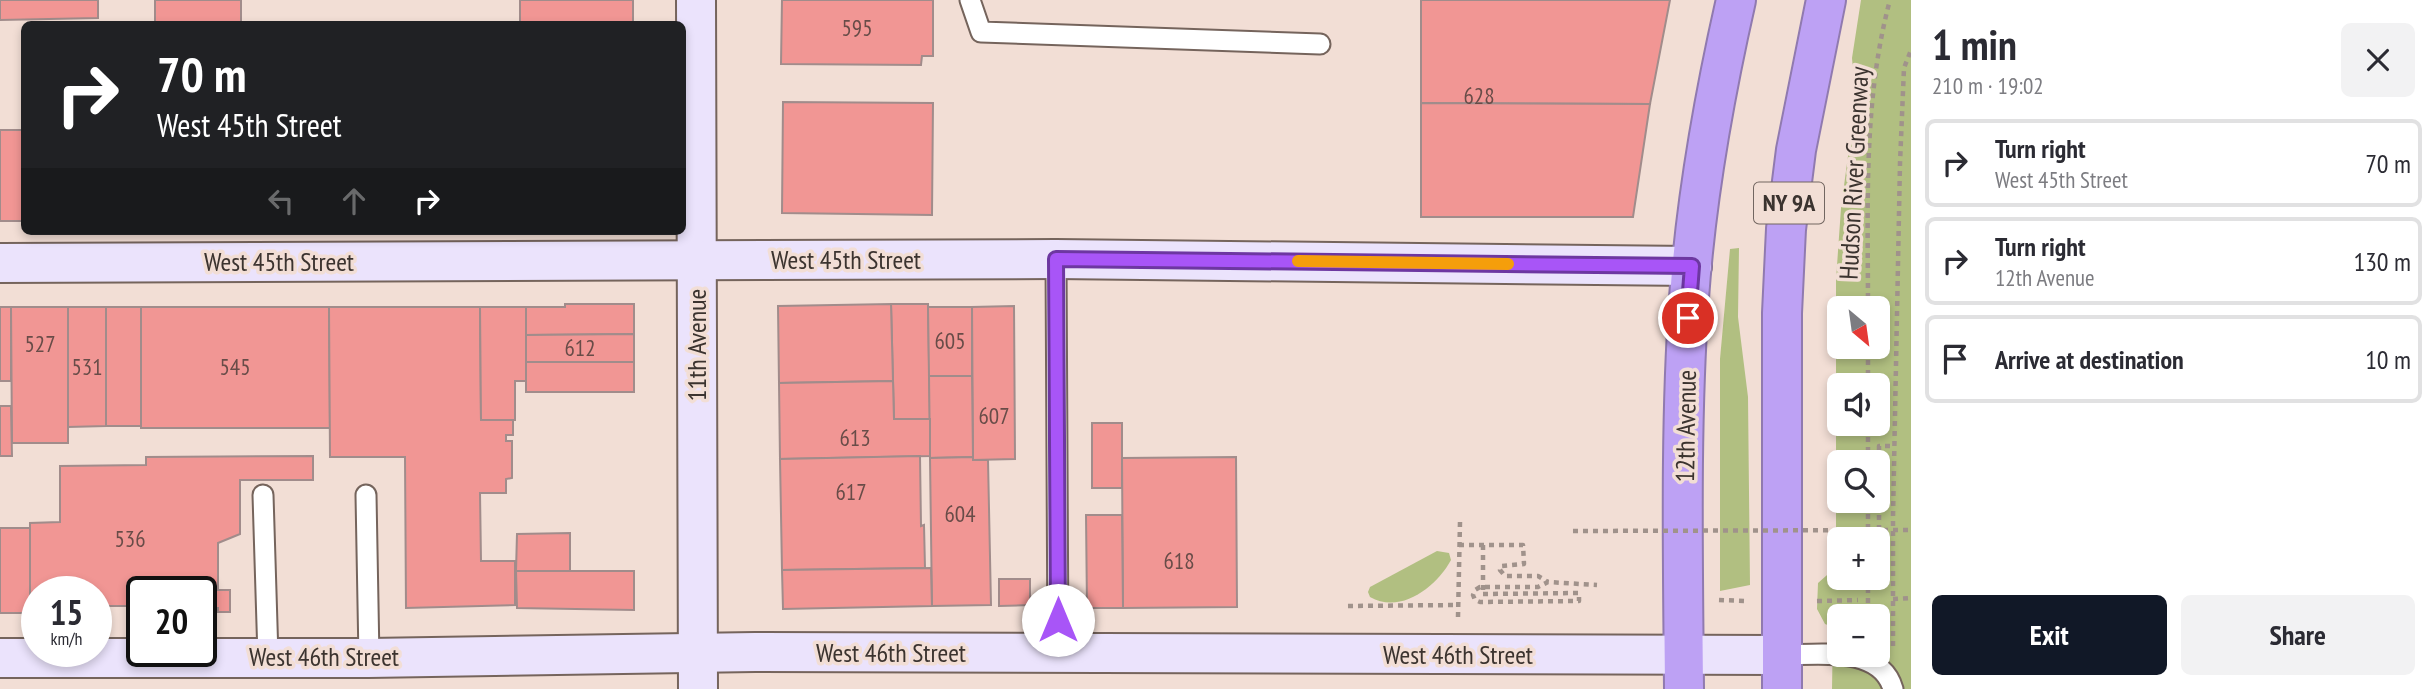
<!DOCTYPE html>
<html lang="en">
<head>
<meta charset="utf-8">
<style>
	:root { --surface:#fff; --page:#f2f2f3; --text:#2b2b33; --muted:#7c7c81; --line:#e1e1e2; --accent:#111827 }
	body { margin:0; font-family:"PT Sans Narrow",sans-serif; background:var(--page); color:var(--text); height:100vh; display:flex; flex-direction:column; font-size:26px; white-space:nowrap }
	* { box-sizing:border-box; margin:0 }
	p { font-size:23px; color:var(--muted) }
	.icon { flex:none; width:38px; height:38px; fill:none; stroke:currentColor; stroke-width:2; stroke-linecap:round; stroke-linejoin:round }
	.map { position:relative; flex:1; overflow:hidden }
	.sheet { display:flex; flex-direction:column; background:var(--surface); width:525px }
	.sheet>* { flex:none }
	.top-card { position:absolute; left:21px; top:21px; width:665px; height:214px; border-radius:10px; box-shadow:0 4px 10px #0003; background:#202124; color:#fff; overflow:hidden }
	.needle { width:46px; rotate:151deg }
	.controls { position:absolute; left:1827px; top:296px; display:grid; gap:14px }
	.controls a { display:grid; place-items:center; width:63px; height:63px; border-radius:10px; background:var(--surface); box-shadow:0 4px 10px #0003; font-size:35px }
	.speed { position:absolute; left:21px; top:576px; display:flex; gap:14px; font-size:35px; font-weight:700; text-align:center }
	.speed>* { display:grid; place-content:center; width:91px; height:91px; border-radius:50%; background:var(--surface); box-shadow:0 4px 10px #0003; line-height:1 }
	.speed small { font-size:18px; font-weight:400 }
	.speed .limit { border:4px solid #111; border-radius:10px; background:#fff; color:#111 }
	.pin { position:absolute; display:grid; place-items:center; width:60px; height:60px; color:#fff; margin:-30px; border:4px solid #fff; border-radius:50%; box-shadow:0 2px 7px #0007 }
	.me { position:absolute; width:77px; margin:-38px; rotate:0deg; stroke-linejoin:round; filter:drop-shadow(0 0 5px #0008) }
	.turn { display:flex; align-items:center; gap:24px; height:147px; padding:0 21px; font-size:32px }
	.turn .icon { width:91px; height:91px; stroke-width:2.5 }
	.turn b { display:block; font-size:49px; line-height:60px }
	.lanes { display:flex; align-items:center; height:66px; padding:0 21px; background:#0003; justify-content:center; gap:35px; direction:ltr }
	.lanes .off { opacity:.35 }
	.round { display:grid; place-items:center; flex:none; width:74px; height:74px; border-radius:10px; background:var(--page) }
	.overview { display:flex; align-items:center; justify-content:space-between; height:119px; padding:0 21px }
	h1 { font-size:42px; font-weight:700; line-height:52px }
	.button { display:flex; gap:14px; margin-top:auto; padding:14px 21px }
	.button a { flex:1; height:80px; border-radius:10px; background:var(--accent); color:#fff; font-size:28px; font-weight:700; line-height:80px; text-align:center }
	.button a+a { background:var(--page); color:var(--text) }
	ul { padding:0; list-style:none }
	li { display:flex; align-items:center; gap:21px; height:88px; margin:0 14px 10px; padding:0 7px; border:4px solid var(--line); border-radius:10px }
	li div { flex:1 }
	li b { display:block; font-size:26px }
	li em { font-style:normal }
	main { display:flex; flex:1; min-height:0 }
	.map>svg:first-child { display:block }
	.green { fill:#b1bf81; fill-rule:evenodd }
	.building { fill:#f19694; stroke:#a18c8b; stroke-width:2 }
	.lines { fill:none; stroke-linecap:round; stroke-linejoin:round }
	.lane-casing { stroke:#75645c; stroke-width:23 }
	.secondary-casing { stroke:#75645c; stroke-width:42 }
	.highway-casing { stroke:#907aaf; stroke-width:42 }
	.path { stroke:#a0928b; stroke-width:4.5; stroke-dasharray:5 5; stroke-linecap:butt }
	.lane { stroke:#fff; stroke-width:19 }
	.secondary { stroke:#ebe3fc; stroke-width:38 }
	.highway { stroke:#bda1f4; stroke-width:38 }
	.path-bridge { stroke:#a0928b; stroke-width:4.5; stroke-dasharray:5 5; stroke-linecap:butt }
	.route-casing { stroke:#6d37a1; stroke-width:18 }
	.route { stroke:#a855f7; stroke-width:12 }
	.slow { stroke:#f59e0b; stroke-width:12 }
	.labels { text-anchor:middle; stroke-width:7; stroke-linejoin:round; paint-order:stroke }
	.number-label { font-size:23px; fill:#684c48 }
	.shield { fill:#f2ded5; stroke:#726661; stroke-width:2 }
	.shield-label { font-size:24px; font-weight:bold; fill:#3b332f }
	.street-label { font-size:26px; fill:#3b332f; stroke:#f2ded5 }
</style>
</head>
<body>
<main>
<div class="map">
<svg width="1911" height="689" viewBox="0 0 1911 689">
	<rect width="100%" height="100%" fill="#f2ded5"/>
	<g class="green">
		<path d="M1861,0H1911V689H1832L1833,627L1825,624L1817,609L1818,583L1835,568L1836,561V280L1841,208L1853,119L1855,95L1852,58ZM1839,308H1878V346H1839ZM1839,385H1878V424H1839ZM1839,462H1878V500H1839ZM1839,539H1878V578H1839ZM1839,616H1878V654H1839Z"/>
		<polygon points="1739,248 1738,317 1748,397 1750,585 1720,591 1720,359 1730,249"/>
		<path d="M1437,551L1449,553L1451,560C1437,586 1401,615 1370,597L1368,592L1370,587Z"/>
	</g>
	<g class="building">
		<polygon points="0,0 98,0 98,18 0,20"/>
		<rect x="155" y="0" width="86" height="24"/>
		<rect x="520" y="0" width="113" height="24"/>
		<polygon points="782,0 933,0 933,56 922,56 921,65 781,64"/>
		<polygon points="1421,0 1670,0 1650,104 1421,103"/>
		<polygon points="783,102 933,103 932,215 782,213"/>
		<polygon points="1421,103 1650,104 1633,217 1421,217"/>
		<rect x="0" y="130" width="24" height="91"/>
		<polygon points="565,304 634,304 634,334 526,335 526,307 565,307"/>
		<polygon points="891,304 928,304 930,419 894,419"/>
		<polygon points="891,304 893,381 779,383 778,306"/>
		<polygon points="1014,306 1015,459 973,460 972,307"/>
		<rect x="0" y="307" width="11" height="74"/>
		<polygon points="11,307 68,307 68,443 12,443"/>
		<polygon points="68,307 106,307 106,426 68,427"/>
		<polygon points="106,307 141,307 142,426 106,426"/>
		<polygon points="141,307 329,307 330,428 141,428"/>
		<polygon points="329,307 480,307 481,420 513,420 513,435 506,435 506,441 512,441 512,478 506,479 506,493 480,493 481,561 515,561 515,605 406,608 405,457 330,457"/>
		<polygon points="480,307 526,307 526,381 515,381 515,420 481,420"/>
		<polygon points="928,307 972,307 972,376 929,376"/>
		<polygon points="634,334 634,362 526,362 526,335"/>
		<rect x="526" y="362" width="108" height="30"/>
		<polygon points="929,376 972,376 973,457 930,458"/>
		<polygon points="893,381 894,419 930,419 930,456 780,459 779,383"/>
		<polygon points="0,406 11,406 12,456 0,456"/>
		<rect x="1092" y="423" width="30" height="65"/>
		<polygon points="313,456 313,480 240,480 240,534 218,543 218,590 230,590 230,612 218,612 218,608 201,608 201,592 142,592 142,606 96,606 96,592 37,592 37,609 30,609 30,523 60,522 60,466 146,465 146,457"/>
		<polygon points="920,456 921,526 924,525 925,568 782,570 780,459"/>
		<polygon points="973,457 973,460 988,460 991,605 932,606 930,458"/>
		<polygon points="1236,457 1237,607 1123,608 1122,458"/>
		<polygon points="1086,515 1122,515 1123,608 1087,608"/>
		<rect x="0" y="528" width="30" height="85"/>
		<polygon points="570,533 570,571 516,571 517,534"/>
		<polygon points="931,568 932,606 783,609 782,570"/>
		<polygon points="516,571 634,571 634,610 517,608"/>
		<polygon points="999,579 1030,579 1030,605 999,606"/>
	</g>
	<g class="lines">
		<g class="lane-casing">
			<g id="lane">
				<polyline points="970,0 981,32 1320,44"/>
				<polyline points="1056,259 1058,653"/>
				<polyline points="263,495 268,657"/>
				<polyline points="366,495 369,658"/>
				<path d="M1782,655C1817,655 1881,645 1893,689"/>
			</g>
		</g>
		<g class="secondary-casing">
			<g id="secondary">
				<polyline points="696,0 698,689"/>
				<polyline points="0,263 1056,259 1692,266"/>
				<polyline points="0,658 369,658 755,652 1782,655"/>
			</g>
		</g>
		<g class="highway-casing">
			<g id="highway">
				<path d="M1684,689C1683,560 1680,426 1689,298C1696,198 1714,97 1736,0"/>
				<polyline points="1782,689 1782,313 1786,229 1796,150 1826,0"/>
			</g>
		</g>
		<g class="path">
			<path d="M1868,308C1868,205 1863,100 1890,0"/>
			<polyline points="1868,385 1868,346"/>
			<polyline points="1868,462 1868,424"/>
			<polyline points="1879,530 1879,446 1894,446"/>
			<polyline points="1868,539 1868,500"/>
			<polyline points="1459,545 1523,545 1524,564 1501,566 1500,570 1505,576 1538,576 1548,582"/>
			<polyline points="1483,545 1483,594"/>
			<polyline points="1868,578 1868,616"/>
			<polyline points="1893,599 1911,598"/>
			<polyline points="1719,600 1746,601"/>
			<polyline points="1817,601 1858,600"/>
			<polyline points="1348,606 1458,605"/>
			<polyline points="1458,617 1460,522"/>
			<polyline points="1893,646 1893,517 1900,163 1904,68 1911,50"/>
		</g>
		<use href="#lane" class="lane"/>
		<use href="#secondary" class="secondary"/>
		<use href="#highway" class="highway"/>
		<g class="path-bridge">
			<polyline points="1573,531 1911,530"/>
			<polyline points="1483,594 1579,593 1579,601 1480,602 1475,600 1473,595 1475,590 1480,587 1538,587 1548,582 1597,585"/>
		</g>
	</g>
	<g class="lines">
		<g class="route-casing">
			<polyline id="route" points="1058,620 1056,259 1692,266 1688,318"/>
		</g>
		<use href="#route" class="route"/>
		<polyline class="slow" points="1298,261 1508,264"/>
	</g>
	<g class="labels">
		<g class="number-label">
			<text x="857" y="36">595</text>
			<text x="1479" y="104">628</text>
			<text x="950" y="349">605</text>
			<text x="40" y="352">527</text>
			<text x="580" y="356">612</text>
			<text x="87" y="375">531</text>
			<text x="235" y="375">545</text>
			<text x="994" y="424">607</text>
			<text x="855" y="446">613</text>
			<text x="851" y="500">617</text>
			<text x="960" y="522">604</text>
			<text x="130" y="547">536</text>
			<text x="1179" y="569">618</text>
		</g>
		<rect class="shield" x="1754" y="182.5" width="70" height="41" rx="5"/>
		<g class="shield-label">
			<text x="1789" y="211">NY 9A</text>
		</g>
		<g class="street-label">
			<text transform="translate(1854 173) rotate(-87)" y="9">Hudson River Greenway</text>
			<text x="846" y="269">West 45th Street</text>
			<text x="279" y="271">West 45th Street</text>
			<text transform="translate(697 345) rotate(-90)" y="9">11th Avenue</text>
			<text transform="translate(1686 426) rotate(-89)" y="9">12th Avenue</text>
			<text x="891" y="662">West 46th Street</text>
			<text x="1458" y="664">West 46th Street</text>
			<text x="324" y="666">West 46th Street</text>
		</g>
	</g>
</svg>
<div class="controls">
<a><svg class="needle" viewBox="-14 -14 28 28"><path d="M0-13l5 13h-10z" fill="#e53935"/><path d="M0 13l5-13h-10z" fill="#7c7c81"/></svg></a>
<a><svg class="icon" aria-label="sound" viewBox="0 0 24 24"><path d="M4 9h4l5-4v14l-5-4H4zM17 9q2 3 0 6"/></svg></a>
<a><svg class="icon" aria-label="search" viewBox="0 0 24 24"><circle cx="10" cy="10" r="6"/><path d="M15 15l6 6"/></svg></a>
<a>+</a>
<a>−</a>
</div>
<div class="speed"><div>15<small>km/h</small></div><div class="limit">20</div></div>
<div class="pin" style="left:1688px;top:318px;background:#d93025"><svg class="icon" aria-label="arrive" viewBox="0 0 24 24"><path d="M6 21V4h12l-3 4 3 4H6"/></svg></div>
<svg class="me" style="left:1058px;top:620px" viewBox="-20 -20 40 40"><circle r="19" fill="#fff"/><path d="M0-13L10 11 0 6-10 11z" fill="#a855f7"/></svg>
<div class="top-card">
<div class="turn"><svg class="icon" aria-label="right" viewBox="0 0 24 24"><path d="M7 20v-9h11M14 6l5 5-5 5"/></svg><div><b>70 m</b>West 45th Street</div></div>
<div class="lanes"><svg class="icon off" aria-label="left" viewBox="0 0 24 24"><path d="M17 20v-9H6M10 6l-5 5 5 5"/></svg><svg class="icon off" aria-label="ahead" viewBox="0 0 24 24"><path d="M12 20V5M6 11l6-6 6 6"/></svg><svg class="icon" aria-label="right" viewBox="0 0 24 24"><path d="M7 20v-9h11M14 6l5 5-5 5"/></svg></div>
</div>
</div>
<section class="sheet">
<div class="overview"><div><h1>1 min</h1><p>210 m · 19:02</p></div><a class="round"><svg class="icon" aria-label="close" viewBox="0 0 24 24"><path d="M6 6l12 12M18 6L6 18"/></svg></a></div>
<ul>
<li><svg class="icon" aria-label="right" viewBox="0 0 24 24"><path d="M7 20v-9h11M14 6l5 5-5 5"/></svg><div><b>Turn right</b><p>West 45th Street</p></div><em>70 m</em></li>
<li><svg class="icon" aria-label="right" viewBox="0 0 24 24"><path d="M7 20v-9h11M14 6l5 5-5 5"/></svg><div><b>Turn right</b><p>12th Avenue</p></div><em>130 m</em></li>
<li><svg class="icon" aria-label="arrive" viewBox="0 0 24 24"><path d="M6 21V4h12l-3 4 3 4H6"/></svg><div><b>Arrive at destination</b></div><em>10 m</em></li>
</ul>
<div class="button"><a>Exit</a><a>Share</a></div>
</section>
</main>
</body>
</html>
